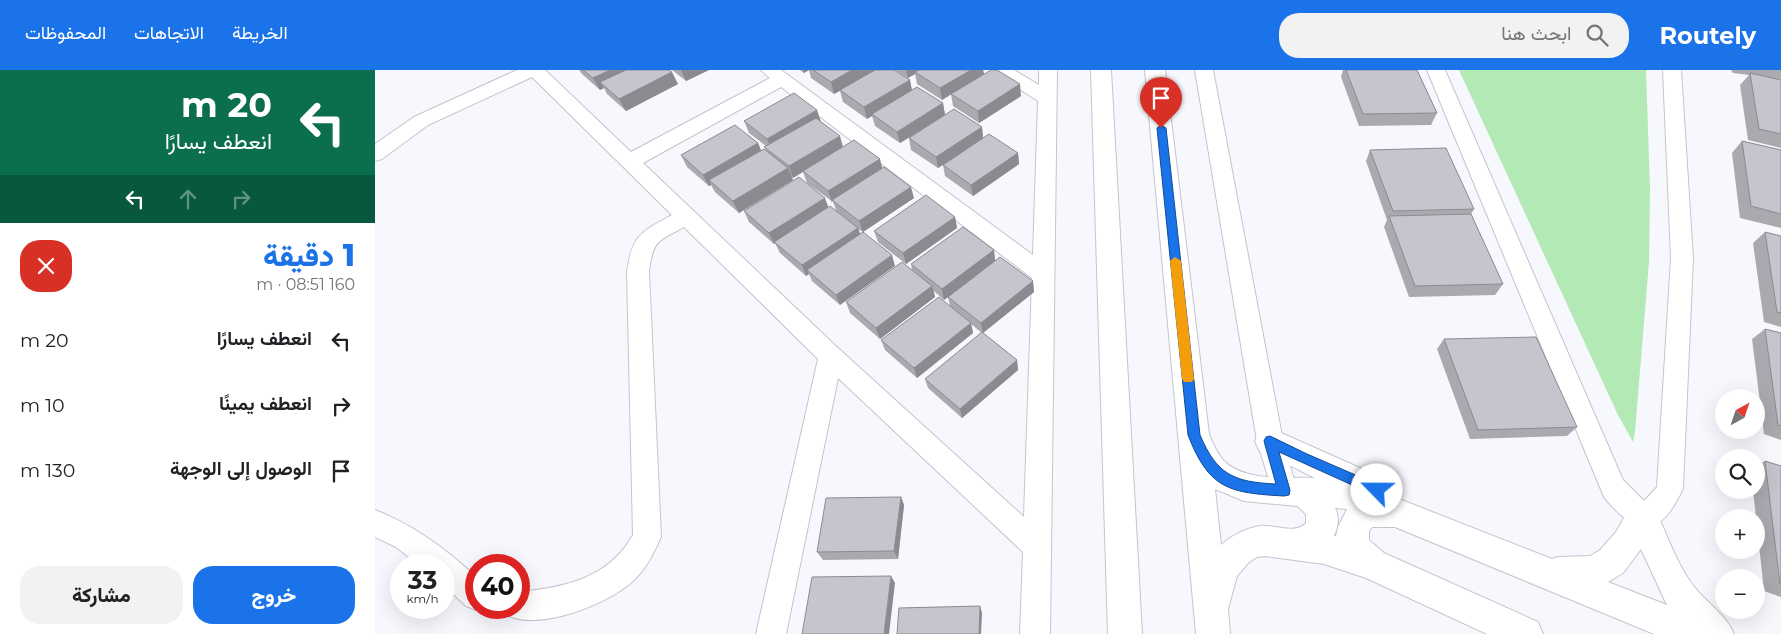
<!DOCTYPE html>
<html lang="ar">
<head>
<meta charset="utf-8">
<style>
	:root { --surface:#fff; --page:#f2f2f2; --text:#202124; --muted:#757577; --accent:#1a73e8 }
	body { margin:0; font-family:Montserrat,Vazirmatn,sans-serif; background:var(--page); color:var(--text); direction:rtl; height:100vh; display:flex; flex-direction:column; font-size:19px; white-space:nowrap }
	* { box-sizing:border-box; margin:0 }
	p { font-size:16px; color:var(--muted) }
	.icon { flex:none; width:28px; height:28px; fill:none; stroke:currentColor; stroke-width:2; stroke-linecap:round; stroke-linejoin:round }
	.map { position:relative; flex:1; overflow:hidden; direction:ltr }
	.drawer { display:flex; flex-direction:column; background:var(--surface); width:375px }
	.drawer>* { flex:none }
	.banner { background:#0b6e4f; color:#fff; overflow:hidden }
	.needle { width:32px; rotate:40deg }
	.fabs { position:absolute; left:1340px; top:319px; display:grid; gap:10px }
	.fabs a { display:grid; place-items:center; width:50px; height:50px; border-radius:50%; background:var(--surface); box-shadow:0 5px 20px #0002; font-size:25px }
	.speed { position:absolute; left:15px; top:484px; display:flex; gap:10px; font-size:25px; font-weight:700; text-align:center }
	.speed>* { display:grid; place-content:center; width:65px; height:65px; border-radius:50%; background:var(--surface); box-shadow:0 5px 20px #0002; line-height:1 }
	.speed small { font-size:12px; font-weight:400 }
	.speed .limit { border:8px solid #d22; background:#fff; color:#111 }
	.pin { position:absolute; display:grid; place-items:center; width:42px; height:42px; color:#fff; margin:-51px -21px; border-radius:50% 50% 50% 0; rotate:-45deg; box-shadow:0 0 5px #0007 }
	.pin .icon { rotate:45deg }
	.me { position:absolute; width:55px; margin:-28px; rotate:293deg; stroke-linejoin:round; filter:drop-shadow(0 0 4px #0008) }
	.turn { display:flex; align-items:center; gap:18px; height:105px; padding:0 20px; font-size:22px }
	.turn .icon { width:65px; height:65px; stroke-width:2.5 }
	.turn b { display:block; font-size:35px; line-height:42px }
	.lanes { display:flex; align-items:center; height:48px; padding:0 20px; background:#0003; justify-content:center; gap:25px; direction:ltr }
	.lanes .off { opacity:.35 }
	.round { display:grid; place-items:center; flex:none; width:52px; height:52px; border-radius:20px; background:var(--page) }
	.headline { display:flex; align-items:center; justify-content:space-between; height:85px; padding:0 20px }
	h1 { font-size:30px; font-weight:800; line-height:38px; color:var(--accent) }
	.action { display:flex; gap:10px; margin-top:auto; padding:10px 20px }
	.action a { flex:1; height:58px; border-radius:20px; background:var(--accent); color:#fff; font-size:20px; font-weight:800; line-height:58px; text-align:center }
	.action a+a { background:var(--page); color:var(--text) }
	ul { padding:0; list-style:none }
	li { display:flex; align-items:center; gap:15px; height:65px; padding:0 20px }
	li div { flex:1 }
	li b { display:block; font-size:19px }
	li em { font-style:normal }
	header { display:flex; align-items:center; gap:30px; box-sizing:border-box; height:70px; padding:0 25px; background:var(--accent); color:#fff }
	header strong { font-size:24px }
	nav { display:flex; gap:28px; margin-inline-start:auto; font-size:18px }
	.search { width:350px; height:45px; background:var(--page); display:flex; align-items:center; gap:12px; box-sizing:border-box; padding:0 18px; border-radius:20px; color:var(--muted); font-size:19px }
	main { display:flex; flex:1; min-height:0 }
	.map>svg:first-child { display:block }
	.green { fill:#b2e9b5 }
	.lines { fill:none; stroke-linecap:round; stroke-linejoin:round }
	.minor-casing { stroke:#c5c4cc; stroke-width:2 }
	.tertiary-casing { stroke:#c5c4cc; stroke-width:2 }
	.minor { fill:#fff; fill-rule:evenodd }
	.tertiary { fill:#fff; fill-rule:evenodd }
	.wall { fill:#aaa9b0; fill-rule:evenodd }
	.shaded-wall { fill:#8b8a90 }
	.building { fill:#c6c5cd; stroke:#8b8a90 }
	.route { fill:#1a73e8; stroke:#114b97 }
	.slow { fill:#f59e0b }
</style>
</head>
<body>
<header>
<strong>Routely</strong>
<div class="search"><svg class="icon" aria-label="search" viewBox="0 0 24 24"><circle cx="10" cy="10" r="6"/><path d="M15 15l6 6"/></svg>ابحث هنا</div>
<nav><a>الخريطة</a><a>الاتجاهات</a><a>المحفوظات</a></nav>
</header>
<main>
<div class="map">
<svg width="1406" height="564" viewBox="0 0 1406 564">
	<rect width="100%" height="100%" fill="#f7f7fe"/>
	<polygon class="green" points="1084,0 1271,0 1275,119 1274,192 1260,361 1258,372 1243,345"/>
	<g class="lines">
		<g class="minor-casing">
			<g id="minor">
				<path d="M142,0H170L256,82L395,8L386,0H406L658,185L663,31L621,4L618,0H639L664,15V0H682L675,564H645L648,482L463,308L411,564H381L443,289L309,157C282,172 278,170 274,202L286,467C279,482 272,498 259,510C234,534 167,560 134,546L130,538H144V522C190,517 233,509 258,465L252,202C257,165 266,162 297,145L157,7L53,55L7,89L0,91V74L39,47ZM406,17L657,208L649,447L464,279L268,93Z"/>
				<polygon points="820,0 838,0 908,371 922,420 918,429 909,432 900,429 882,371"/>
				<path d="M1052,0H1070L1248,410L1269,431L1282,417L1296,188L1288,0H1306L1318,188L1308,418C1286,468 1262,468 1229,427Z"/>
				<path d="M0,440C39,455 71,479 101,507V538H108L101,540L91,536L69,515V495H44L21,477L0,467Z"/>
			</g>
		</g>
		<g class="tertiary-casing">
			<g id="tertiary">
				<polygon points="716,0 736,0 767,564 733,564"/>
				<path d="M770,0H790L834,364C838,374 842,383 849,391C870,412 913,407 940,408L884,380L880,371L884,362L895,358L1012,410L1016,420L1014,425L1177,489L1183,487L1215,486L1225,480L1241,462L1256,435L1267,430L1278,435C1291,461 1300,491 1317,514C1330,532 1351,544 1359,564H1279L1020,457H997L994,461V470L1009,483L1163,552L1168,564H1112L991,508L949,494L890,486L882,487L874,492L862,506L853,539L855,564H821ZM840,419L869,431L922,436L931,444V453C920,465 899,454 885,456C871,458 856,466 846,475ZM960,438L972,439L963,457L961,466H959C963,456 965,448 960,438ZM1266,479L1292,535L1233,512L1248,503Z"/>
			</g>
		</g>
		<use href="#minor" class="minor"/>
		<use href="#tertiary" class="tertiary"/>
	</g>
	<g class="wall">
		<polygon points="204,0 294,0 303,14 251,41 232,24 229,18 225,20 207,4"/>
		<polygon points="297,0 334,0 311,11"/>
		<polygon points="425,0 519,0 535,10 537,20 568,33 570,45 525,73 500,56 497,46 492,49 468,32 465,21 459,24 436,8 434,0 429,3"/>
		<polygon points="520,0 608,0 609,4 646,26 604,53 578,36 576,24 567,30 542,14 540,4 533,8"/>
		<polygon points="968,0 1042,0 1062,43 1056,55 984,56 966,7"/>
		<polygon points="1356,0 1406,0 1406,9 1395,8 1406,10 1406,78 1373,70 1365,15 1374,5 1358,3"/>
		<path d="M369,51L446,52L468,77L507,98L539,128L488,162L465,235L437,211L434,204L431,206L405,183L400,173L399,174L374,152L369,141L453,137L461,140L458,132L432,113L428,102L418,108L416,106L418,110L364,143L340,122L336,115L334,116L312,97L306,85L383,73L386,81L391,80L389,77L391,76L374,63ZM483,159L488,162L485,164Z"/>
		<polygon points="607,57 608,68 643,83 644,94 598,126 570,106 568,95 563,98 536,80 534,68"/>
		<polygon points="1367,71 1406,80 1406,158 1365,148 1357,83"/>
		<polygon points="995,80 1099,139 1096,144 1128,214 1120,225 1034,227 1009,157 1012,150 991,91"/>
		<polygon points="580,147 582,158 531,194 503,172 499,161"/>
		<polygon points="1390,162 1406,166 1406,257 1389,252 1378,173"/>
		<polygon points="619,180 620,191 658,211 659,222 608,263 642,290 643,300 587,348 553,318 550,309 607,263 596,254 598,263 542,308 510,280 506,270 575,236 573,227 569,230 559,221 560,227 505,269 475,243 471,232 537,200 536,194"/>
		<polygon points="1390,259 1406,263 1406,370 1389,364 1377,269"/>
		<polygon points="1069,269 1202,357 1192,366 1095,369 1062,279"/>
		<polygon points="1390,391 1406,396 1406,527 1389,521 1378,420 1381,420 1381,396"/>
		<polygon points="526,427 529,435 523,489 448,490 442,482"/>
	</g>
	<g class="shaded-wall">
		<polygon points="235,0 266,0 225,12 229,18 225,20 218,8"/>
		<polygon points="306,0 334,0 311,11"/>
		<polygon points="428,0 434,0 429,3"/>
		<polygon points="477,0 501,0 459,24 456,12"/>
		<polygon points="531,0 547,0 540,2 540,4 533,8"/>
		<polygon points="596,0 608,0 609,4 567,30 565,18"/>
		<polygon points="297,2 303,14 251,41 244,29"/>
		<polygon points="535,10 537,22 497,44 497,46 492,49 489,37"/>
		<polygon points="645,14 646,26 604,53 603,41"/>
		<polygon points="568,33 570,45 525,73 522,62"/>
		<polygon points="442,40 446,52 397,81 392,69"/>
		<polygon points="607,57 608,68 563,98 561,87"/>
		<polygon points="465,66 468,77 418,108 414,96"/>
		<polygon points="383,73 388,85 334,110 336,115 334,116 328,105"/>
		<polygon points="643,83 644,94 598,126 596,115"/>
		<polygon points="505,89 508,101 457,130 457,133 453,121"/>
		<polygon points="413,98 418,110 364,143 358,131"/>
		<polygon points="536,117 539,128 488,162 484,151"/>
		<polygon points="450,128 454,139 399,172 400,173 399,174 394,163"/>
		<polygon points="580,147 582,158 531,194 528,183"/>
		<polygon points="483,158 487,169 432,200 434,204 431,206 427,195"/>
		<polygon points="619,180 620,191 569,230 567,219"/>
		<polygon points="517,185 520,196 465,235 461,225"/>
		<polygon points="658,211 659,222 608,263 606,253"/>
		<polygon points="557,216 560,227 505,269 501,258"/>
		<polygon points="596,253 598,263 542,308 539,298"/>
		<polygon points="642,290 643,300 587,348 585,339"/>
		<polygon points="526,427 529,435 523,489 519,481"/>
		<polygon points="516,506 520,513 514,564 509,564"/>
		<polygon points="605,536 607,543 606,564 604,564"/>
	</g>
	<g class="building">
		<polygon points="208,0 235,0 218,8"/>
		<polygon points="251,0 294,0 297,2 244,29 225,12"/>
		<polygon points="438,0 477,0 456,12"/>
		<polygon points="500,0 519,0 535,10 489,37 465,20"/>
		<polygon points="544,0 596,0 565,18 540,2"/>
		<polygon points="616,0 622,0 645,14 603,41 576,24"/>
		<polygon points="971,0 1042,0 1062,43 988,44"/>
		<polygon points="1375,3 1406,10 1406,64 1384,59"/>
		<polygon points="542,17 568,33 522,62 497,44"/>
		<polygon points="419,23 442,40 392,69 369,51"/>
		<polygon points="579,39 607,57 561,87 534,68"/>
		<polygon points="441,48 465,66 414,96 389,77"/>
		<polygon points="360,55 383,73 328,105 306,85"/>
		<polygon points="614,64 643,83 596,115 568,95"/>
		<polygon points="479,70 505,89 453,121 428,101"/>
		<polygon points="1367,71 1406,80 1406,144 1376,136"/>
		<polygon points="1071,78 1099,139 1018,141 995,80"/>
		<polygon points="389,79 413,98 358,131 334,110"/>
		<polygon points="509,97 536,117 484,151 457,130"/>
		<polygon points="424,107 450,128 394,163 369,141"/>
		<polygon points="551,125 580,147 528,183 499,161"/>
		<polygon points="455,136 483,158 427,195 399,172"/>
		<polygon points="1096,144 1128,214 1040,216 1014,146"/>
		<polygon points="588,157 619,180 567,219 536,194"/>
		<polygon points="488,162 517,185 461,225 432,200"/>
		<polygon points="1390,162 1406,166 1406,243 1402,242"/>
		<polygon points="625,187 658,211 606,253 573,227"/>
		<polygon points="527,192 557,216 501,258 471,232"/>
		<polygon points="564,227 596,253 539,298 506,270"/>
		<polygon points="1390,259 1406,263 1406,356 1403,355"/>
		<polygon points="607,262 642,290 585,339 550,309"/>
		<polygon points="1161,267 1202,357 1103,360 1069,269"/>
		<polygon points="1390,391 1406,396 1406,514 1405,514"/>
		<polygon points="526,427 519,481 442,482 451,428"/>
		<polygon points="516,506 509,564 427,564 437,507"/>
		<polygon points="605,536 604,564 522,564 524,538"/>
	</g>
	<path class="route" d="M786,55L791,58L825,365C842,405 859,412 901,414L889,371L891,367L895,366L932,384L1006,416L1008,420L1006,424L1002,426L997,424L904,382L915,420L914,425L909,426C854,423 834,419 813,365L782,58Z"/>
	<polygon class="slow" points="800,187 806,191 819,309 817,312 809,312 807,309 795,191"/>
</svg>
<div class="fabs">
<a><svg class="needle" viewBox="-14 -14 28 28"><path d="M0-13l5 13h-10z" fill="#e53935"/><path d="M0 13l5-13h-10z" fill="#757577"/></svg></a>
<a><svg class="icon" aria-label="search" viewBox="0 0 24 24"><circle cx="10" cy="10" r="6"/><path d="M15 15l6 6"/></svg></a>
<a>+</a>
<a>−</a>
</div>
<div class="speed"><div>33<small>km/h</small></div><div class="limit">40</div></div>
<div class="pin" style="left:786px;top:58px;background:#d93025"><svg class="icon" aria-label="arrive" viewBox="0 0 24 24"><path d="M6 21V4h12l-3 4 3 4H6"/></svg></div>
<svg class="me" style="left:1002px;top:420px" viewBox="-20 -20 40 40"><circle r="19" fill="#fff"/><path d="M0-13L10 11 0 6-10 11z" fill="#1a73e8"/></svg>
</div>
<section class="drawer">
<div class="banner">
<div class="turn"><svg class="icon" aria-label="left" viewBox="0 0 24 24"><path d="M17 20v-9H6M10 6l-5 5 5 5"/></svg><div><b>20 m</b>انعطف يسارًا</div></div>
<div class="lanes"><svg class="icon" aria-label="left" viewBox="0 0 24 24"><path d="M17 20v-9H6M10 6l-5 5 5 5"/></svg><svg class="icon off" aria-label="ahead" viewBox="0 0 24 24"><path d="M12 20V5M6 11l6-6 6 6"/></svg><svg class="icon off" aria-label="right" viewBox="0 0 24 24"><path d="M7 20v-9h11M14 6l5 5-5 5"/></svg></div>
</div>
<div class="headline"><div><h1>1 دقيقة</h1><p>160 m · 08:51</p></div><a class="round" style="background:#d93025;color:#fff"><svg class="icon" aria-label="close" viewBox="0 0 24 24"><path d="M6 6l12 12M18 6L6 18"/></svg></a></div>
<ul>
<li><svg class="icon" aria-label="left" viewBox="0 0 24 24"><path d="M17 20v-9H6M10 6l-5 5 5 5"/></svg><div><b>انعطف يسارًا</b></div><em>20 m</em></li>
<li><svg class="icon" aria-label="right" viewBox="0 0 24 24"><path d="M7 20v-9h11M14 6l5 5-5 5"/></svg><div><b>انعطف يمينًا</b></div><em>10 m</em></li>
<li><svg class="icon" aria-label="arrive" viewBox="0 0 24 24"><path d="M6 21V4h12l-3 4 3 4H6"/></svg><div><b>الوصول إلى الوجهة</b></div><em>130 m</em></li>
</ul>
<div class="action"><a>خروج</a><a>مشاركة</a></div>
</section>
</main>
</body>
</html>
